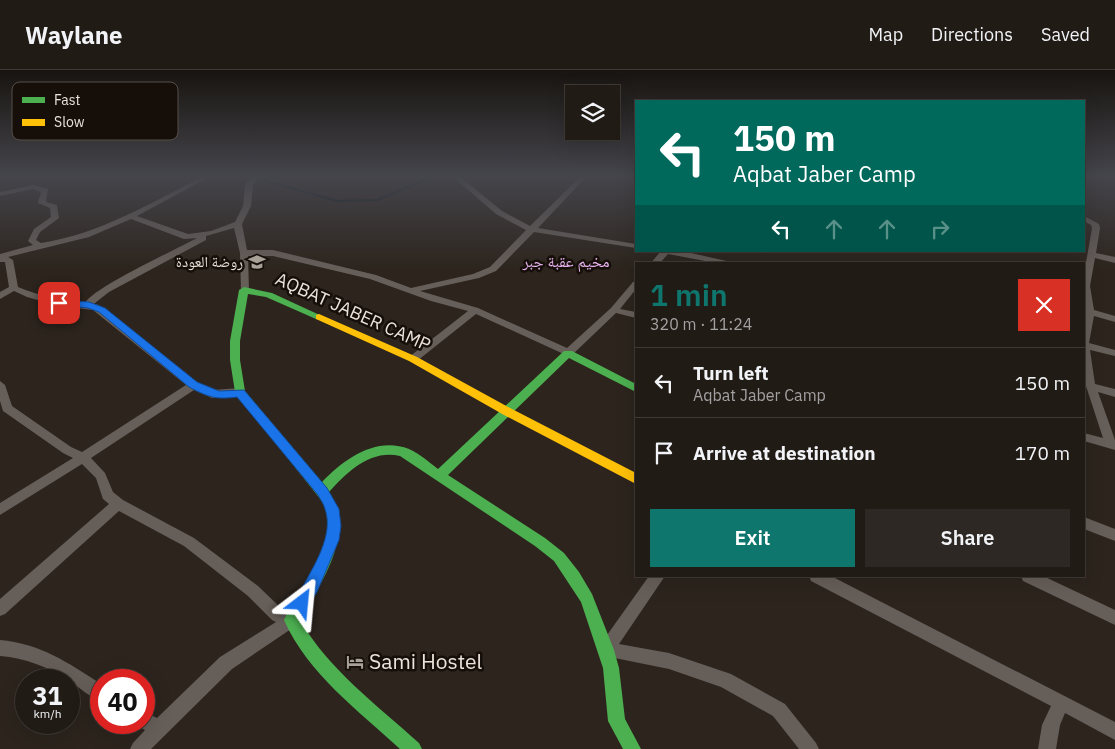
<!DOCTYPE html>
<html lang="en">
<head>
<meta charset="utf-8">
<style>
	:root { --surface:#211b16; --page:#2d2823; --text:#f1f3f6; --muted:#a2a1a1; --line:#3e3935; --accent:#0f766e }
	body { margin:0; font-family:"IBM Plex Sans","Noto Naskh Arabic",sans-serif; background:var(--page); color:var(--text); height:100vh; display:flex; flex-direction:column; font-size:19px; white-space:nowrap }
	* { box-sizing:border-box; margin:0 }
	p { font-size:16px; color:var(--muted) }
	.icon { flex:none; width:28px; height:28px; fill:none; stroke:currentColor; stroke-width:2; stroke-linecap:round; stroke-linejoin:round }
	.map { position:relative; flex:1; overflow:hidden }
	.sheet { position:absolute; left:635px; top:192px; width:450px; height:315px; display:flex; flex-direction:column; background:var(--surface); border-radius:0px; box-shadow:0 5px 20px #0002,0 0 0 1px var(--line) }
	.sheet>* { flex:none }
	.hud { position:absolute; left:635px; top:30px; width:450px; height:152px; border-radius:0px; box-shadow:0 5px 20px #0002,0 0 0 1px var(--line); background:#00695c; color:#fff; overflow:hidden }
	.tools { position:absolute; left:565px; top:15px; display:grid; gap:10px }
	.tools a { display:grid; place-items:center; width:55px; height:55px; border-radius:0px; background:var(--surface); box-shadow:0 5px 20px #0002,0 0 0 1px var(--line); font-size:25px }
	.speed { position:absolute; left:15px; top:599px; display:flex; gap:10px; font-size:25px; font-weight:700; text-align:center }
	.speed>* { display:grid; place-content:center; width:65px; height:65px; border-radius:50%; background:var(--surface); box-shadow:0 5px 20px #0002,0 0 0 1px var(--line); line-height:1 }
	.speed small { font-size:12px; font-weight:400 }
	.speed .limit { border:8px solid #d22; background:#fff; color:#111 }
	.pin { position:absolute; display:grid; place-items:center; width:42px; height:42px; color:#fff; margin:-21px; border-radius:10px; box-shadow:0 2px 8px #0006 }
	.me { position:absolute; width:55px; margin:-28px; rotate:29deg; stroke-linejoin:round; filter:drop-shadow(0 0 4px #0008) }
	.turn { display:flex; align-items:center; gap:18px; height:105px; padding:0 15px; font-size:22px }
	.turn .icon { width:65px; height:65px; stroke-width:2.5 }
	.turn b { display:block; font-size:35px; line-height:42px }
	.lanes { display:flex; align-items:center; height:48px; padding:0 15px; background:#0003; justify-content:center; gap:25px; direction:ltr }
	.lanes .off { opacity:.35 }
	.round { display:grid; place-items:center; flex:none; width:52px; height:52px; border-radius:0px; background:var(--page) }
	.summary { display:flex; align-items:center; justify-content:space-between; height:85px; padding:0 15px }
	h1 { font-size:30px; font-weight:600; line-height:38px; color:var(--accent) }
	.primary-button { display:flex; gap:10px; margin-top:auto; padding:10px 15px }
	.primary-button a { flex:1; height:58px; border-radius:0px; background:var(--accent); color:#fff; font-size:20px; font-weight:600; line-height:58px; text-align:center }
	.primary-button a+a { background:var(--page); color:var(--text) }
	ul { padding:0; list-style:none }
	li { display:flex; align-items:center; gap:15px; height:70px; padding:0 15px; border-top:1px solid var(--line) }
	li div { flex:1 }
	li b { display:block; font-size:19px }
	li em { font-style:normal }
	header { display:flex; align-items:center; gap:30px; box-sizing:border-box; height:70px; padding:0 25px; background:var(--surface); border-bottom:1px solid var(--line) }
	header strong { font-size:24px }
	nav { display:flex; gap:28px; margin-inline-start:auto; font-size:18px }
	.map>svg:first-child { display:block }
	.lines { fill:none; stroke-linecap:round; stroke-linejoin:round }
	.stream { stroke:#091a1d; stroke-width:2.5 }
	.street { fill:#665e59; fill-rule:evenodd }
	.fast { fill:#4caf50; fill-rule:evenodd }
	.slow { fill:#ffc107; fill-rule:evenodd }
	.route { fill:#1a73e8; stroke:#114b97 }
	.labels { text-anchor:middle; stroke-width:5; stroke-linejoin:round; paint-order:stroke }
	.far-poi-label { font-size:15px; fill:#ece2da; stroke:#150e09; text-anchor:end }
	.far-quarter-label { font-size:16px; fill:#e6b2ee; stroke:#150e09 }
	.street-label { font-size:18px; fill:#ece2da; stroke:#150e09 }
	.near-poi-label { font-size:21px; fill:#ece2da; stroke:#150e09; text-anchor:start }
	.key { fill:#150e09; stroke:#564e48; stroke-width:1 }
	.key-label { font-size:14px; fill:#ece2da }
</style>
</head>
<body>
<header>
<strong>Waylane</strong>
<nav><a>Map</a><a>Directions</a><a>Saved</a></nav>
</header>
<div class="map">
<svg width="1115" height="679" viewBox="0 0 1115 679">
	<rect width="100%" height="100%" fill="#2c241d"/>
	<g class="lines">
		<g class="stream">
			<polyline points="240,105 248,106"/>
			<polyline points="259,109 337,131 377,130 437,105"/>
		</g>
		<g class="street">
			<path d="M206,105H213L137,146L188,164L211,161L235,152L243,136L245,115L253,105H259L253,115L251,136L242,154L247,180H273L376,205L411,218L473,204L490,197L526,160L496,144L451,105H458L502,141L530,156L582,105H588L538,158L636,174V178L534,162L496,201L479,208L420,221L478,238L567,278L611,238L633,212L636,211V219L620,239L636,242V248L616,243L572,285L568,286L476,244L417,291H409L408,289L409,287L468,241L431,231L370,209L273,186H248L249,220L247,222H241L240,183L234,158L206,166V170L109,222L95,233L94,234L99,235L197,312L213,320L240,318L245,322L240,326L212,328L194,320L91,388L105,403L113,422L123,430L194,468L258,516L282,539L297,545L300,550L297,555L232,599L151,679H130L133,673L145,660L138,656L137,652H144V642L157,648L220,587L276,552L272,550L248,526L184,476L119,441L5,544L0,546V529L109,434L103,429L96,408L82,394L0,445V433L73,388L63,383L3,341L0,331V311L5,315L12,336L71,377L82,382L186,315L93,240L59,236L27,227L14,221L0,229V222L9,217L5,192H0V184L33,175L28,171L34,159L51,147L50,138L38,133L41,122L33,119L0,126V122L34,115L48,119L46,132L57,135L59,148L40,162L36,170L41,173C100,164 152,132 206,105ZM131,149L184,169L197,168C177,179 94,217 85,233C62,230 40,226 18,217L13,190L8,187L89,167Z"/>
			<polygon points="1084,146 1099,154 1100,158 1096,183 1115,187 1115,193 1095,188 1090,216 1094,240 1115,246 1115,252 1094,246 1089,273 1115,280 1115,286 1090,280 1095,314 1115,319 1115,327 1098,322 1115,370 1115,380 1084,371 1084,363 1103,368 1084,310 1084,204 1092,158 1091,155 1084,151"/>
			<polygon points="661,181 682,181 740,194 721,194 668,184 659,194 650,194"/>
			<polygon points="1084,447 1115,459 1115,471 1084,459"/>
			<polygon points="649,506 665,506 619,574 669,583 731,604 785,634 816,673 819,679 799,679 773,646 721,617 669,599 600,585 598,580 600,575"/>
			<polygon points="809,506 831,506 1115,652 1115,670 1065,643 1060,655 1056,679 1038,679 1042,655 1051,636 811,511"/>
			<polygon points="1021,506 1043,506 1115,540 1115,555 1023,511"/>
			<path d="M0,570C39,573 69,593 101,614V631C89,627 79,617 69,610C48,597 25,588 0,586Z"/>
		</g>
		<path class="fast" d="M244,217L272,223L324,247L319,250L316,249L266,227L248,224L240,271V290L245,321L322,412C344,389 376,366 409,379C420,384 429,392 438,399L564,281H572L636,314V322L569,288L448,405L545,468L564,483L579,502L592,524L614,580L619,598L625,649L641,679H623L608,651L603,598L581,532L554,491L535,476L400,386C371,379 348,401 329,422C357,462 321,513 300,550C329,600 377,635 419,673L422,679H400C358,640 308,604 284,550C299,517 337,477 325,438C324,433 320,429 317,425L235,322L230,290V271L239,220Z"/>
		<polygon class="slow" points="319,244 417,287 512,339 636,403 636,414 504,345 409,291 316,249 316,245"/>
	</g>
	<linearGradient id="sky" x2="0" y2="1"><stop stop-color="#181410"/><stop offset="0.53" stop-color="#45454c"/><stop offset="1" stop-color="#45454c" stop-opacity="0"/></linearGradient>
	<rect width="1115" height="200" fill="url(#sky)"/>
	<path class="route" d="M59,230L89,232L105,238L197,312L219,321L244,320L327,418L339,439L341,456L339,470L317,522L307,538L302,540L296,538L294,533C306,507 336,469 325,439C324,434 320,429 318,425L237,327C216,330 208,327 189,317L99,242L88,238L56,235V231Z"/>
	<defs>
		<g id="school-bare" transform="scale(1.35)"><path d="M0-5L7-2L0 1L-7-2ZM-4 1L0 2.5L4 1V4Q0 6-4 4Z" fill="#a9a098" stroke="#150e09" stroke-width="2.5" paint-order="stroke"/></g>
		<g id="hotel-bare" transform="scale(1.35)"><path d="M-6-4.5h1.5V1H6V5H4.5V3h-9V5H-6ZM-4 0a1.8 1.8 0 1 1 3.6 0ZM.5 0V-2.5h3Q6-2.5 6 0Z" fill="#a9a098" stroke="#150e09" stroke-width="2.5" paint-order="stroke"/></g>
	</defs>
	<g fill-rule="evenodd">
		<use href="#school-bare" x="257" y="192"/>
		<use href="#hotel-bare" x="355" y="592"/>
	</g>
	<g class="labels">
		<g class="far-poi-label">
			<text x="243" y="197">روضة العودة</text>
		</g>
		<g class="far-quarter-label">
			<text x="566" y="197">مخيم عقبة جبر</text>
		</g>
		<g class="street-label">
			<text transform="translate(353 242) rotate(24)" y="6">AQBAT JABER CAMP</text>
		</g>
		<g class="near-poi-label">
			<text x="369" y="599">Sami Hostel</text>
		</g>
	</g>
	<rect x="12" y="12" width="166" height="58" rx="8" class="key"/>
	<rect x="22" y="27" width="23" height="6" fill="#4caf50"/>
	<rect x="22" y="49" width="23" height="7" fill="#ffc107"/>
	<g class="key-label">
		<text x="54" y="35">Fast</text>
		<text x="54" y="57">Slow</text>
	</g>
</svg>
<div class="tools">
<a><svg class="icon" aria-label="layers" viewBox="0 0 24 24"><path d="M12 4l9 5-9 5-9-5zM3 14l9 5 9-5"/></svg></a>
</div>
<div class="speed"><div>31<small>km/h</small></div><div class="limit">40</div></div>
<div class="pin" style="left:59px;top:233px;background:#d93025"><svg class="icon" aria-label="arrive" viewBox="0 0 24 24"><path d="M6 21V4h12l-3 4 3 4H6"/></svg></div>
<svg class="me" style="left:302px;top:533px" viewBox="-20 -20 40 40"><path d="M0-17L14 15 0 8-14 15z" fill="#1a73e8" stroke="#fff" stroke-width="4"/></svg>
<div class="hud">
<div class="turn"><svg class="icon" aria-label="left" viewBox="0 0 24 24"><path d="M17 20v-9H6M10 6l-5 5 5 5"/></svg><div><b>150 m</b>Aqbat Jaber Camp</div></div>
<div class="lanes"><svg class="icon" aria-label="left" viewBox="0 0 24 24"><path d="M17 20v-9H6M10 6l-5 5 5 5"/></svg><svg class="icon off" aria-label="ahead" viewBox="0 0 24 24"><path d="M12 20V5M6 11l6-6 6 6"/></svg><svg class="icon off" aria-label="ahead" viewBox="0 0 24 24"><path d="M12 20V5M6 11l6-6 6 6"/></svg><svg class="icon off" aria-label="right" viewBox="0 0 24 24"><path d="M7 20v-9h11M14 6l5 5-5 5"/></svg></div>
</div>
<section class="sheet">
<div class="summary"><div><h1>1 min</h1><p>320 m · 11:24</p></div><a class="round" style="background:#d93025;color:#fff"><svg class="icon" aria-label="close" viewBox="0 0 24 24"><path d="M6 6l12 12M18 6L6 18"/></svg></a></div>
<ul>
<li><svg class="icon" aria-label="left" viewBox="0 0 24 24"><path d="M17 20v-9H6M10 6l-5 5 5 5"/></svg><div><b>Turn left</b><p>Aqbat Jaber Camp</p></div><em>150 m</em></li>
<li><svg class="icon" aria-label="arrive" viewBox="0 0 24 24"><path d="M6 21V4h12l-3 4 3 4H6"/></svg><div><b>Arrive at destination</b></div><em>170 m</em></li>
</ul>
<div class="primary-button"><a>Exit</a><a>Share</a></div>
</section>
</div>
</body>
</html>
